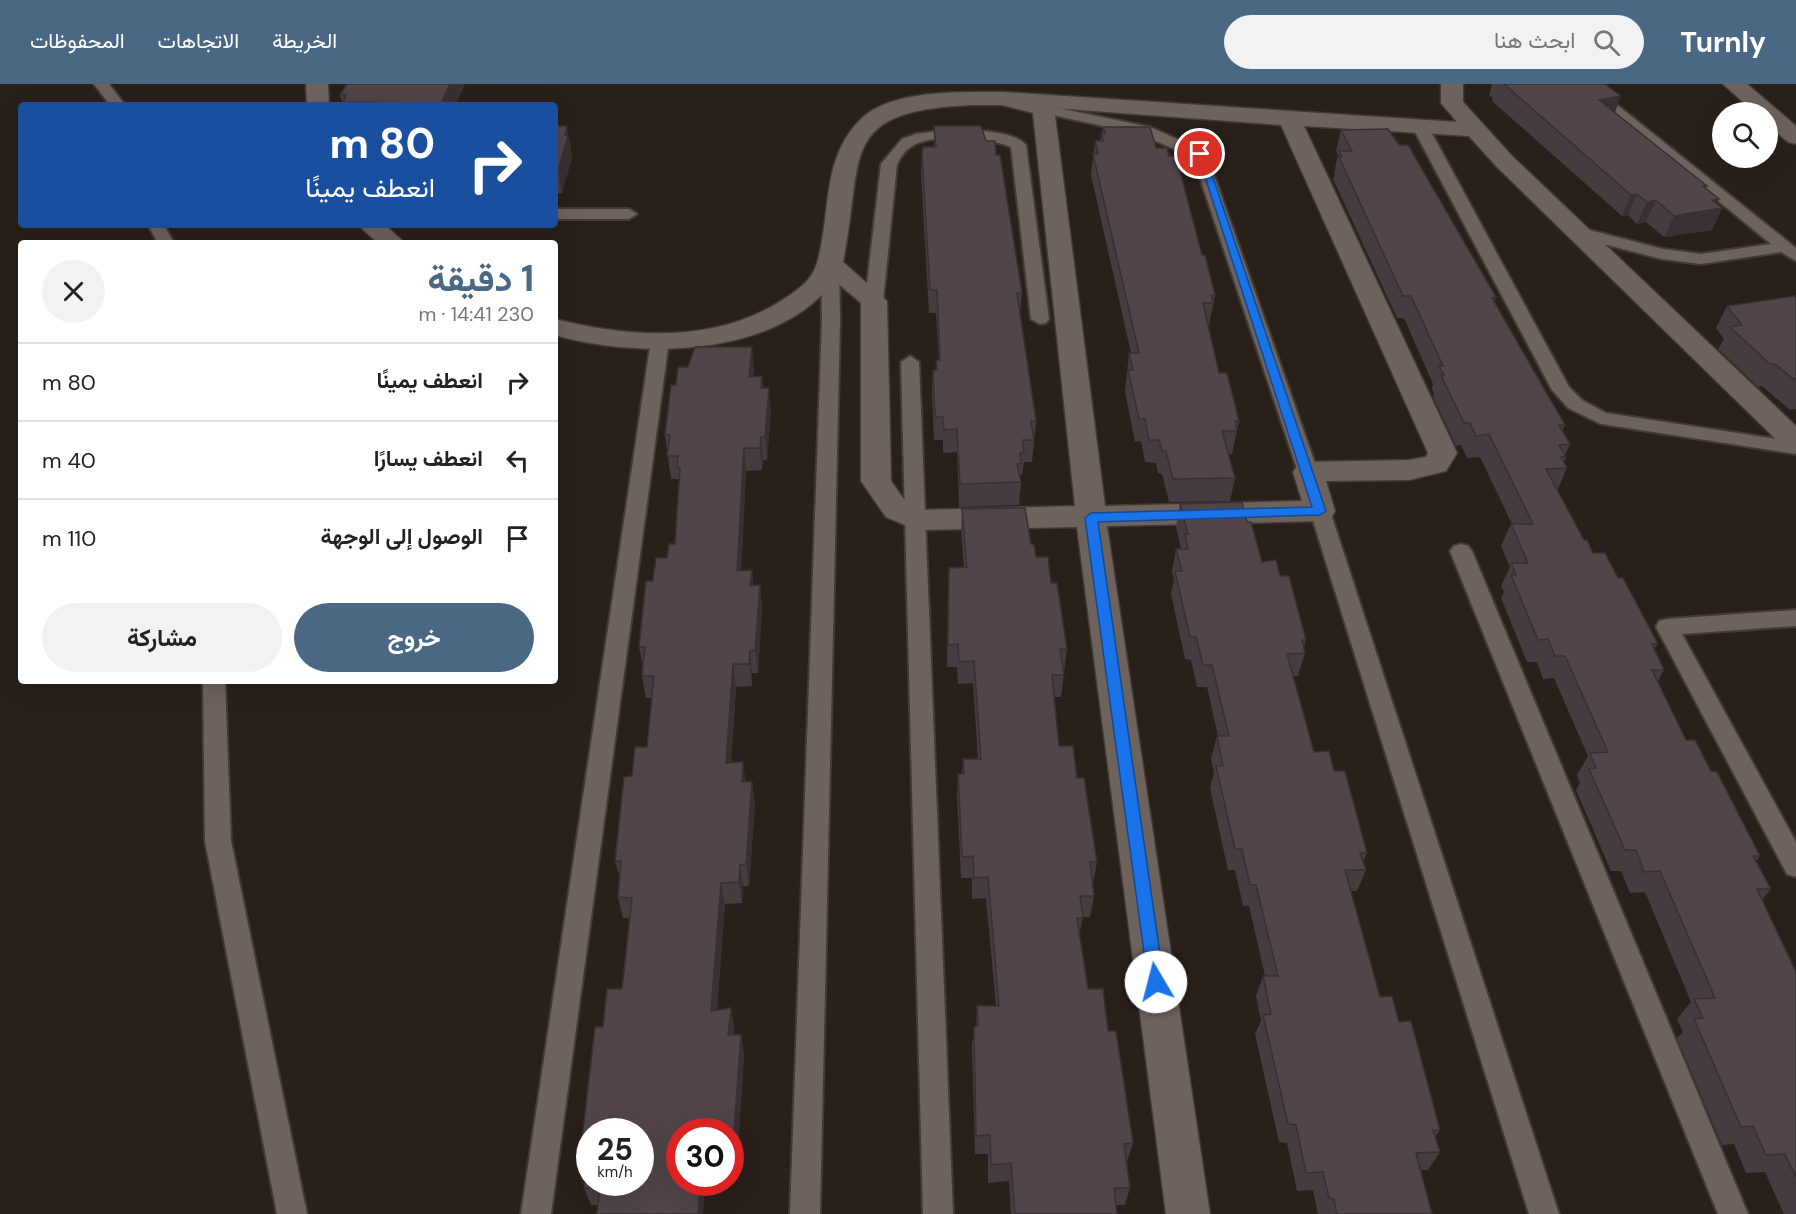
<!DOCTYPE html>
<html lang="ar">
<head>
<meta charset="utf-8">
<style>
	:root { --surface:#fff; --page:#f2f2f2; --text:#222; --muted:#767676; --line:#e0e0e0; --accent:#4a6883 }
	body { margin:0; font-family:"DM Sans",Vazirmatn,sans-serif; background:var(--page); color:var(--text); direction:rtl; height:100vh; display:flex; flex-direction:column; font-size:22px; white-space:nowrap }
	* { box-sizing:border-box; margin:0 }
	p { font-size:20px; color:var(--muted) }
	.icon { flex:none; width:33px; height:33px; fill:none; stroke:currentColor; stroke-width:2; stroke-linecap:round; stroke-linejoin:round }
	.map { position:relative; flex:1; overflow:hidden; direction:ltr }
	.side { position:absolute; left:18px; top:156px; width:540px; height:444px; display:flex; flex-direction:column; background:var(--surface); border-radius:6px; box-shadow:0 6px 24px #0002; direction:rtl }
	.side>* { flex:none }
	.hud { position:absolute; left:18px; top:18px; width:540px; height:126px; border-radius:6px; box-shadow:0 6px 24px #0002; direction:rtl; background:#1a4fa0; color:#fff; overflow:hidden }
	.tools { position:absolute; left:1712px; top:18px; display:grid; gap:12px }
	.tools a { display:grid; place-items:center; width:66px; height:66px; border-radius:50%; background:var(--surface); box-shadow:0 6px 24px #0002; font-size:30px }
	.speed { position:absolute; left:576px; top:1034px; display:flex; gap:12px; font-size:30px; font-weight:700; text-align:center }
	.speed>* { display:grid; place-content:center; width:78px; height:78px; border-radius:50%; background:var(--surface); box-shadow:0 6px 24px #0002; line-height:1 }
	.speed small { font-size:15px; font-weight:400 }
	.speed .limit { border:9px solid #d22; background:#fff; color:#111 }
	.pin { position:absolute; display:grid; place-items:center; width:51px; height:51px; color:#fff; margin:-26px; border:3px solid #fff; border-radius:50%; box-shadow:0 2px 6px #0007 }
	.me { position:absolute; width:66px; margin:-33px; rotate:352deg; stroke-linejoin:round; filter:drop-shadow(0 0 4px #0008) }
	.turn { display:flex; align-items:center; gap:21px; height:126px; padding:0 24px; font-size:27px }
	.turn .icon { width:78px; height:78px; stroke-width:2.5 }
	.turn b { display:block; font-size:42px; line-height:51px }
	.round { display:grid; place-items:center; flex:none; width:63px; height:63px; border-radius:32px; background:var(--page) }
	.overview { display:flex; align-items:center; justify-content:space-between; height:102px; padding:0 24px }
	h1 { font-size:36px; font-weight:700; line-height:45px; color:var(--accent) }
	.action { display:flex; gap:12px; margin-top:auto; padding:12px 24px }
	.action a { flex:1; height:69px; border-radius:36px; background:var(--accent); color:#fff; font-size:24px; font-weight:700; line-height:69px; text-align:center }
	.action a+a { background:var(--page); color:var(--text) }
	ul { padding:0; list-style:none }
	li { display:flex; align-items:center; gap:18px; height:78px; padding:0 24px; border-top:2px solid var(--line) }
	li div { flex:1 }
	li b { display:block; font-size:22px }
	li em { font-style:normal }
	header { display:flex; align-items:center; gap:36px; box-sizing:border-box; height:84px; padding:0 30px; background:var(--accent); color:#fff }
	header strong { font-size:28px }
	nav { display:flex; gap:33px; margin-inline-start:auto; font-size:21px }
	.search { width:420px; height:54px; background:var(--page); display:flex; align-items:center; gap:15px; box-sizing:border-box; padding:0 21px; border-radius:33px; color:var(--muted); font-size:22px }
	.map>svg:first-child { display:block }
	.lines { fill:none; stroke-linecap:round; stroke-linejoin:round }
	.service-casing { stroke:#413a35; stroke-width:4 }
	.minor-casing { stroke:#413a35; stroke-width:3 }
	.tertiary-casing { stroke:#413a35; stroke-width:3 }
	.service { fill:#6e635c; fill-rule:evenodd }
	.minor { fill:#6e635c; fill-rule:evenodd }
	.tertiary { fill:#6e635c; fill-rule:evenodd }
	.wall { fill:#463b40 }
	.shaded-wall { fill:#393034 }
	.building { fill:#51454a; stroke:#393034; stroke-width:1.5 }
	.route { fill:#1a73e8; stroke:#114b97; stroke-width:1.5 }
</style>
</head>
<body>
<header>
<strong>Turnly</strong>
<div class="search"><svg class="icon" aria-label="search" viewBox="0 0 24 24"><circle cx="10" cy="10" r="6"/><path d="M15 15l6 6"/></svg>ابحث هنا</div>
<nav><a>الخريطة</a><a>الاتجاهات</a><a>المحفوظات</a></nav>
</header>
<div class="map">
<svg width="1796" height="1130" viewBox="0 0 1796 1130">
	<rect width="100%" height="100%" fill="#29201a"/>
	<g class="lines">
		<g class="service-casing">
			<g id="service">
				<polygon points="94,0 109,0 125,21 110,21"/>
				<polygon points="1575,0 1591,0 1796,164 1796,177 1781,168 1701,180 1662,175 1572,152 1570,148 1578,143 1663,165 1701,170 1771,160"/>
				<polygon points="1044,21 1150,43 1206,68 1318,388 1315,393 1301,393 1298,388 1193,73 1139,50 1039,28 1037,25"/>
				<polygon points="1421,39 1429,44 1569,303 1582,316 1606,329 1796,358 1796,370 1601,340 1568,324 1552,306 1413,44"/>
				<path d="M945,46C965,46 1012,45 1026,61L1049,235L1046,239L1040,240L1031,235L1011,63C989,54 933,49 912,62C905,66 901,73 897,80L883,217L874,222L865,217L881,80L902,55L916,50Z"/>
				<polygon points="555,125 629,125 637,130 629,135 555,135"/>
				<polygon points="148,141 164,141 174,159 158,159"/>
				<polygon points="830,175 839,180 840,236 820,1130 790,1130 822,236 821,180"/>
				<polygon points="660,251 669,256 551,1130 521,1130 651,256"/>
				<polygon points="910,272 919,278 953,1130 923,1130 901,278"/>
				<polygon points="1320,420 1327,422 1330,427 1559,1130 1529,1130 1310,427 1313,422"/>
				<polygon points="1461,460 1468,462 1472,467 1748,1130 1718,1130 1450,467 1454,462"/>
				<polygon points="1796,526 1796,542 1682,550 1796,758 1796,793 1787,790 1656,543 1659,537 1667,535"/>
				<polygon points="203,597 225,597 231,757 307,1130 277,1130 205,757"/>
			</g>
		</g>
		<g class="minor-casing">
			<g id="minor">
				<polygon points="306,0 328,0 329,21 307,21"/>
				<path d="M1441,0H1463V18L1512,72L1796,342V367L1786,365L1496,82L1469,52L1304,42L1457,369L1446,387L1409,396L1326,397L1335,427L1331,434L1320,437L1107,442L1210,1130H1166L1077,443L917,446L886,433L861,397V219L834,196C779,274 637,275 555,251V235C630,254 716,260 784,215C798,206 813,195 817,179C832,129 820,74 862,34C893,5 963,8 1003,8L1457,38L1441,19ZM971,21H1002L1033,29L1075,422L920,426L903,414L891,397L887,217L843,178C865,73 835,27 971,21ZM1054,24L1281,41L1428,369L1426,373L1409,376L1308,378L1298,381L1293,388L1302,417L1105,422Z"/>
				<polygon points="358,141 385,141 405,159 378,159"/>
			</g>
		</g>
		<g class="tertiary-casing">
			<polygon id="tertiary" points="1723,0 1747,0 1796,42 1796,60 1788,58 1767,40 1767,28 1754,28"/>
		</g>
		<use href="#service" class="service"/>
		<use href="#minor" class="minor"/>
		<use href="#tertiary" class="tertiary"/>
	</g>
	<g class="wall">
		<polygon points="347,0 465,0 455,21 343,21 340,11"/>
		<polygon points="1492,0 1605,0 1615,28 1707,102 1706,104 1717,120 1722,124 1712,146 1664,153 1646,138 1637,140 1628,131 1622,132 1492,17 1493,14 1489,11"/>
		<polygon points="555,42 571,64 571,67 572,73 562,109 555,109"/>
		<polygon points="934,42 986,57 996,71 1022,209 1020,232 1036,337 1032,378 1024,378 1022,391 1020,391 1021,398 1019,421 959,423 957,368 943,369 943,356 934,356 932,308 933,286 936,286 936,276 939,276 936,229 929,229 921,91 922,69 934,63"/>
		<polygon points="1103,43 1156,64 1169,72 1215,211 1209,241 1208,242 1219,289 1239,337 1232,370 1228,370 1235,394 1230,417 1169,418 1162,390 1158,389 1156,379 1145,378 1141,357 1135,358 1125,308 1129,269 1131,269 1091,91 1095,57 1100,57"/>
		<polygon points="1341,46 1496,213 1494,218 1565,341 1562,347 1570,360 1565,371 1566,373 1564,378 1567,384 1557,407 1584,456 1593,469 1618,494 1658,560 1654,565 1664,586 1658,597 1686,656 1711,687 1760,772 1756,777 1771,805 1762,816 1796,888 1796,1130 1784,1130 1765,1088 1746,1089 1734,1060 1722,1061 1677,954 1683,948 1677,935 1691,918 1645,808 1630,809 1621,787 1611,787 1576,706 1580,699 1577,691 1588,672 1554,594 1543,595 1537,578 1527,578 1501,514 1504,508 1501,502 1510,483 1501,462 1511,440 1512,440 1480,373 1467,374 1461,361 1456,362 1433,313 1434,311 1432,304 1433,300 1404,234 1397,234 1333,95 1335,90 1334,89 1338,71 1336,67"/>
		<polygon points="1796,212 1796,325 1790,326 1762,302 1758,303 1718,265 1724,255 1716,244 1727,222"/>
		<polygon points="688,283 754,285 753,293 762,292 763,304 771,327 767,376 763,376 762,386 746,387 741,487 753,502 760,501 762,524 758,589 752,589 752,602 736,603 731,679 746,698 752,698 755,720 749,802 743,802 742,819 725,820 717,926 731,924 734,944 734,951 741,951 744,970 737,1078 730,1079 730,1047 680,1098 729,1098 729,1101 705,1102 598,1121 591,1121 584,1104 588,1070 582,1055 603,943 622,905 630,834 623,834 618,813 620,794 615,777 632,692 647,663 652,614 646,614 642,592 643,582 639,563 653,497 667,474 675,460 679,397 679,395 671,395 665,351 676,301"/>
		<polygon points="1180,420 1247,438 1262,478 1280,492 1306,556 1304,564 1305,569 1298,592 1293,592 1314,668 1334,687 1367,769 1363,778 1366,786 1357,807 1351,807 1380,913 1399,938 1440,1046 1435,1053 1440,1068 1428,1086 1421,1086 1432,1130 1318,1130 1313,1106 1297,1107 1287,1059 1279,1058 1255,950 1261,937 1256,912 1263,892 1265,892 1249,822 1243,822 1235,786 1228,786 1210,704 1214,689 1211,674 1217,652 1218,652 1207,603 1197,603 1191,576 1185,575 1171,510 1174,496 1172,487 1176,465 1181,465 1176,443"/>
		<polygon points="962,425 1031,460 1036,473 1051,499 1067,565 1061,613 1054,613 1059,662 1077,694 1097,778 1093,800 1092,800 1094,812 1090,833 1083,833 1079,852 1088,905 1108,947 1133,1059 1127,1078 1130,1104 1125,1121 1116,1121 1117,1130 1011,1130 1009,1097 988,1099 988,1070 975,1070 972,962 974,943 976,943 977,922 996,922 986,814 972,815 972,794 961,794 957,712 958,690 962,690 963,675 978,675 973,599 958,600 957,583 947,583 948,507 964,483 961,447"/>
	</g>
	<g class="shaded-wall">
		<polygon points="450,0 465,0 455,21 441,21 441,19"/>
		<polygon points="1621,12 1613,34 1599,16"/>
		<polygon points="567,42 571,64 571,67 572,73 562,109 558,87"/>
		<polygon points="1637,110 1628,131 1622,132 1631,111"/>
		<polygon points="1719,115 1714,126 1722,124 1712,146 1664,153 1674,132 1712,116"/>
		<polygon points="1656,116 1646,138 1637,140 1647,118"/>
		<polygon points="752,263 754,285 751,315 749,293"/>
		<polygon points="769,304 771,327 767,376 765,353"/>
		<polygon points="761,353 763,376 762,386 760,364"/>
		<polygon points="744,364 746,387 740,510 737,487"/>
		<polygon points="752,486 754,508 750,502"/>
		<polygon points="760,501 762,524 758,589 755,566"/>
		<polygon points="750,567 752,589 752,602 749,580"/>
		<polygon points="733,580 736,603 729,701 726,679"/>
		<polygon points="743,678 746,700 742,698"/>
		<polygon points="752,698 755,720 749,802 746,780"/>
		<polygon points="740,781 743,802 742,819 739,798"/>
		<polygon points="721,799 725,820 715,946 711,927"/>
		<polygon points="731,924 734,944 732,971 728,951"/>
		<polygon points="741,951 744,970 737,1078 733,1060"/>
		<polygon points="700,1098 704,1098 705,1102 703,1130 698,1130"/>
	</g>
	<g class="building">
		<polygon points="347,0 450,0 441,19 343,18 346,11 340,11"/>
		<polygon points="1504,0 1605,0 1621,12 1599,16 1707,102 1703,102 1719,115 1712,116 1722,124 1674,132 1656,116 1647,118 1637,110 1631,111"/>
		<polygon points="555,42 567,42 565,51 568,52 558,87 555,87"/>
		<polygon points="934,42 981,42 986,57 995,57 996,71 1000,71 1022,209 1017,209 1036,337 1031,337 1034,356 1023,356 1024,368 1020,369 1021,380 1017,380 1021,398 960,400 957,345 944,346 943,333 935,333 933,286 937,286 936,276 940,276 937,206 930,206 922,69 923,63 936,63"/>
		<polygon points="1103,43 1150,43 1156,64 1167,64 1169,72 1176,72 1202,171 1205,171 1215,211 1211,211 1214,219 1203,219 1219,289 1227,289 1239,337 1235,337 1237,347 1222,347 1235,394 1173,395 1166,367 1162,367 1159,356 1149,356 1145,335 1139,335 1128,286 1133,286 1129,269 1139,269 1093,70 1098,70 1095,57 1104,57 1101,50 1105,50"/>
		<polygon points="1388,45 1399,61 1408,61 1496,213 1492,214 1565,341 1559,341 1570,360 1559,361 1566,373 1561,373 1567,384 1546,385 1584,456 1587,456 1593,469 1605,469 1618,494 1623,494 1658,560 1652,560 1664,586 1652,586 1686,656 1695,656 1711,687 1717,688 1760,772 1753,772 1771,805 1757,805 1796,888 1796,1094 1785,1070 1766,1071 1753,1042 1741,1043 1694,935 1703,934 1694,915 1715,914 1660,787 1644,788 1636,766 1625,766 1589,685 1596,684 1590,669 1608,668 1565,572 1555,572 1548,555 1538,556 1511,491 1516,491 1511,479 1528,479 1511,440 1533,440 1489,350 1476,352 1470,339 1464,339 1441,291 1444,291 1439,282 1443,282 1411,212 1403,212 1339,73 1342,73 1339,67 1352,67 1341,46"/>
		<polygon points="1796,212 1796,297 1775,280 1770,280 1730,243 1742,241 1727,222"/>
		<polygon points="695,263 752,263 749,293 762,292 761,304 769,304 765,353 761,353 760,364 744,364 737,487 752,486 750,502 760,501 755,566 750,567 749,580 733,580 726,679 743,678 742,698 752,698 746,780 740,781 739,798 721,799 711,927 731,924 728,951 741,951 733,1060 730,1060 730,1047 680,1047 680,1098 700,1098 698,1130 597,1130 600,1104 584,1104 590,1056 590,1098 640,1098 640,1047 590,1047 590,1055 582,1055 595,943 603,943 607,905 622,905 632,814 618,813 621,777 615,777 624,693 632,692 635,663 647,663 654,592 642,592 645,563 639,563 646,497 653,497 656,474 667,474 669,460 675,460 680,384 677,383 678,372 667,372 670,351 665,351 671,301 676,301 678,283 688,283"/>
		<polygon points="1242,418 1247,438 1251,438 1262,478 1276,476 1280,492 1289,492 1306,556 1302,556 1305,569 1287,570 1314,668 1329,667 1334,687 1345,687 1367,769 1360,769 1366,786 1345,786 1380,913 1392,912 1399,938 1411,937 1440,1046 1433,1046 1440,1068 1416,1069 1432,1130 1337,1130 1334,1115 1329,1114 1323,1088 1306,1089 1296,1041 1288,1040 1263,931 1271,930 1263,892 1278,892 1256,801 1250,801 1242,765 1235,765 1216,682 1223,682 1217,652 1229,652 1212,581 1203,581 1196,553 1190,553 1175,487 1182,487 1176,465 1188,465 1185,450 1188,450 1180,420"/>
		<polygon points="1025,424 1031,460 1034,461 1036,473 1048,473 1051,499 1057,499 1067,565 1060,565 1064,591 1052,591 1059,662 1073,662 1077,694 1084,694 1097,778 1090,778 1094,812 1080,812 1083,834 1077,834 1088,905 1103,905 1108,947 1116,947 1133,1059 1124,1060 1130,1104 1114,1104 1117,1130 1015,1130 1011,1079 991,1081 990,1051 976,1052 974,943 978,942 977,922 999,922 988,793 974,794 973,772 962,773 958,690 964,690 963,675 981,675 974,577 959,578 958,560 948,561 949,484 967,483 962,425"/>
	</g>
	<polygon class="route" points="1197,68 1205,70 1326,427 1320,431 1098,438 1164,898 1162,903 1156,905 1150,903 1148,898 1085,434 1091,429 1312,423"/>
</svg>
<div class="tools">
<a><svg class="icon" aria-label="search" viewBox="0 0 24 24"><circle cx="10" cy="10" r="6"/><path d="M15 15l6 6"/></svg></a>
</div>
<div class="speed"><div>25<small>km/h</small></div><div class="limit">30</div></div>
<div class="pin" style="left:1200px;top:70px;background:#d93025"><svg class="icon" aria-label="arrive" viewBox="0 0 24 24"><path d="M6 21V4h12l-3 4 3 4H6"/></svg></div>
<svg class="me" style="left:1156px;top:898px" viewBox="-20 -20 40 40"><circle r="19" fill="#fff"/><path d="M0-13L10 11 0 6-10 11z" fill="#1a73e8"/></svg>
<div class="hud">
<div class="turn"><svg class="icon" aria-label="right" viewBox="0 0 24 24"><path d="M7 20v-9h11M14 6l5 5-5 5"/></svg><div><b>80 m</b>انعطف يمينًا</div></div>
</div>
<section class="side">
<div class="overview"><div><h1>1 دقيقة</h1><p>230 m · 14:41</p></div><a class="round"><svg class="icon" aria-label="close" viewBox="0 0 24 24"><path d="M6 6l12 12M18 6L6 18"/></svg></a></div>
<ul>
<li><svg class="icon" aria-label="right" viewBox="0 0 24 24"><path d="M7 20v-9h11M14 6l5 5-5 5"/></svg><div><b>انعطف يمينًا</b></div><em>80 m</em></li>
<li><svg class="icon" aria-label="left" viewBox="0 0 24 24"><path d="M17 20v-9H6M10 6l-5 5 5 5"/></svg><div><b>انعطف يسارًا</b></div><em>40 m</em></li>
<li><svg class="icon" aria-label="arrive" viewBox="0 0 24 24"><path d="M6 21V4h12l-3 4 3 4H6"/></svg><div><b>الوصول إلى الوجهة</b></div><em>110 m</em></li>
</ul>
<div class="action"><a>خروج</a><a>مشاركة</a></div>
</section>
</div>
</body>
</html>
